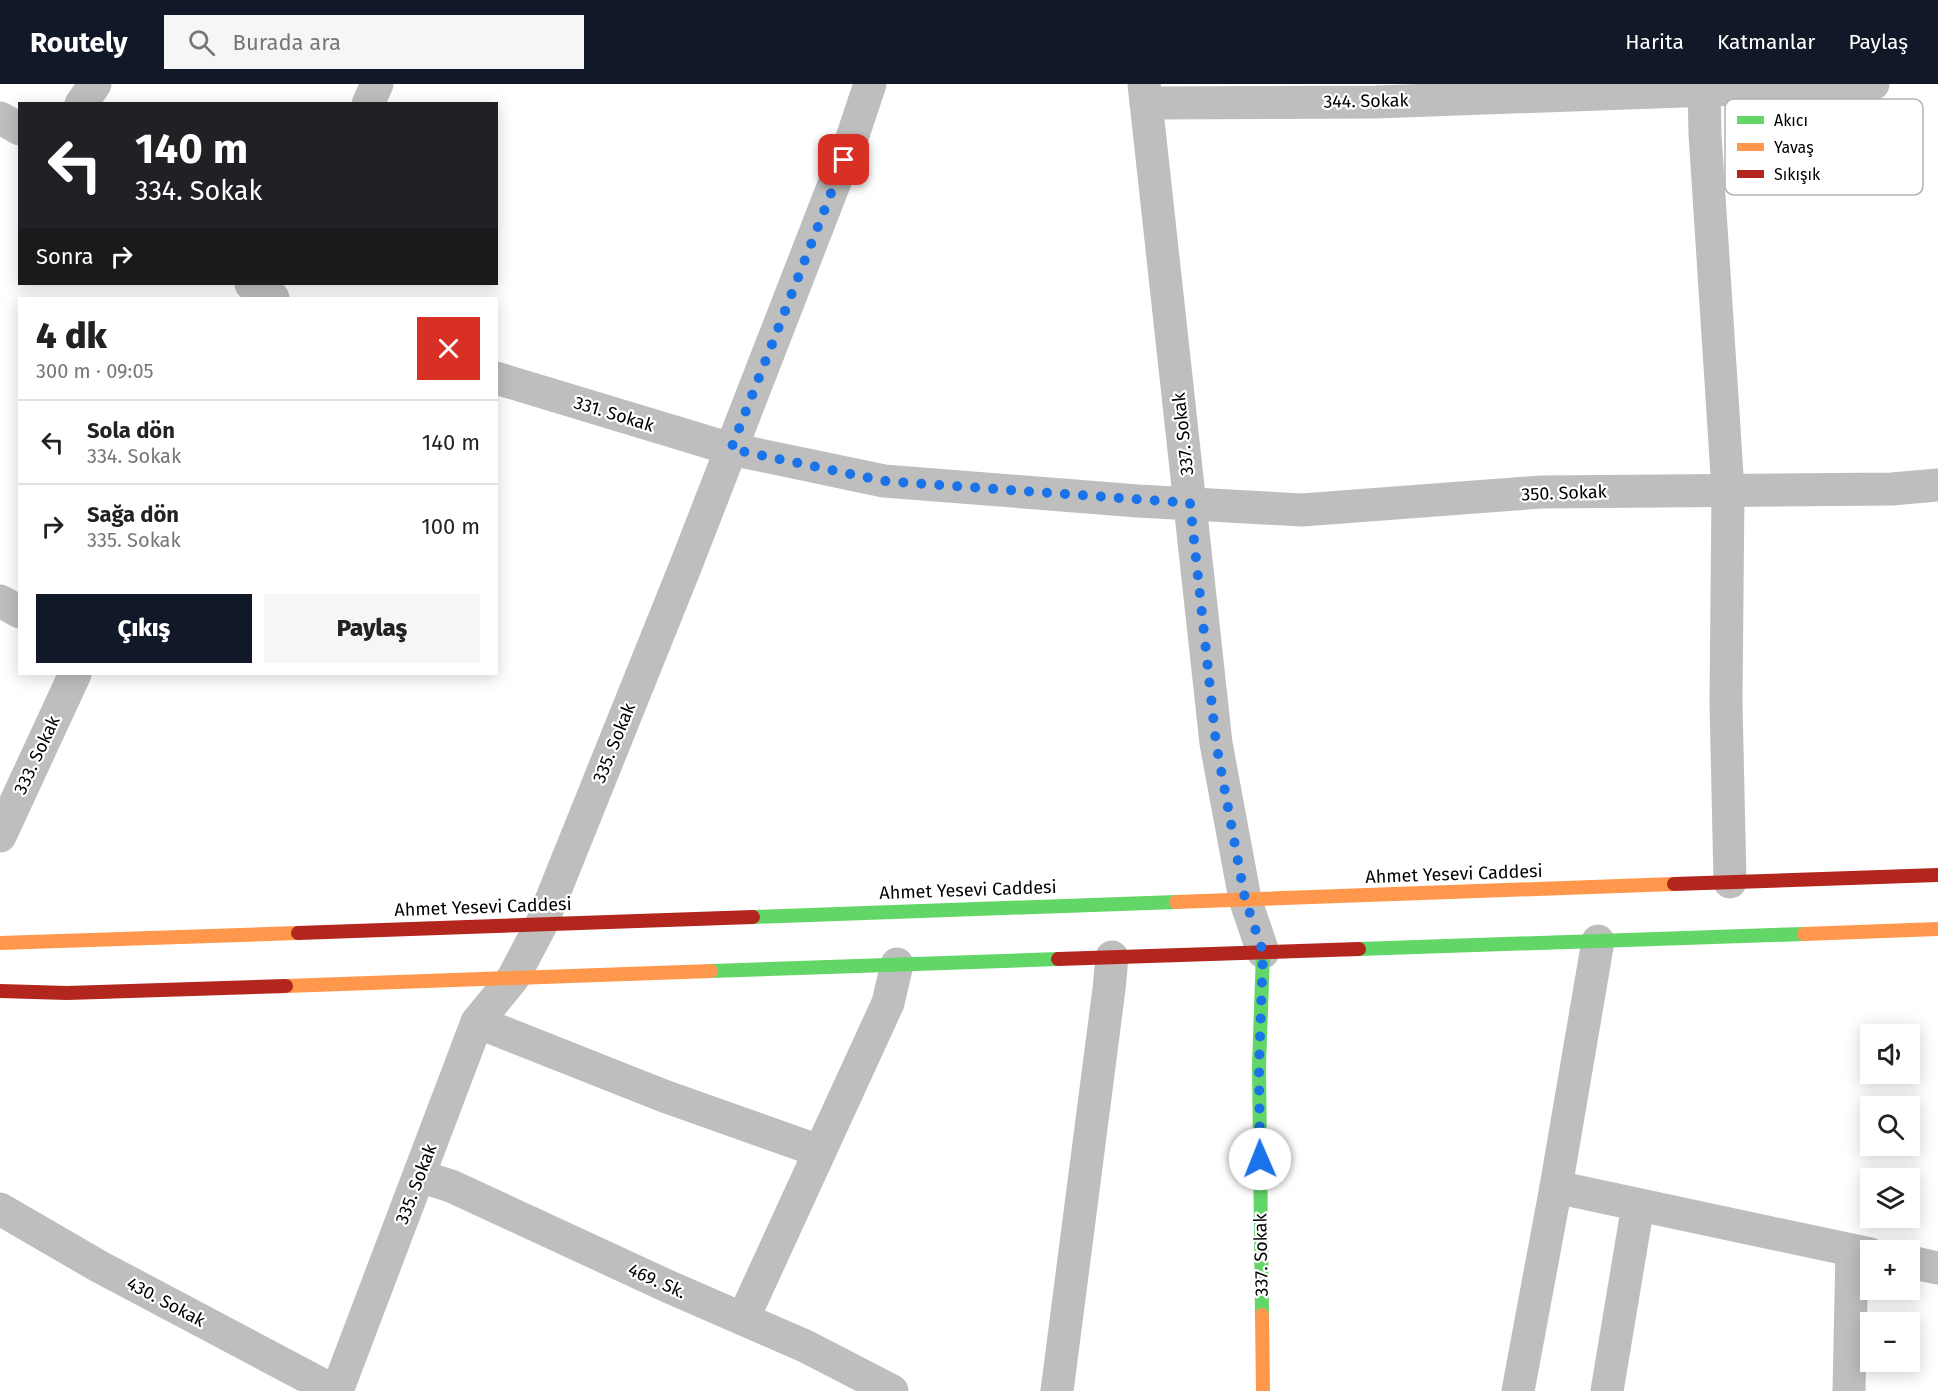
<!DOCTYPE html>
<html lang="tr">
<head>
<meta charset="utf-8">
<style>
	:root { --surface:#fff; --page:#f6f6f6; --text:#222; --muted:#767676; --line:#e0e0e0; --accent:#111827 }
	body { margin:0; font-family:"Fira Sans",sans-serif; background:var(--page); color:var(--text); height:100vh; display:flex; flex-direction:column; font-size:22px; white-space:nowrap }
	* { box-sizing:border-box; margin:0 }
	p { font-size:20px; color:var(--muted) }
	.icon { flex:none; width:33px; height:33px; fill:none; stroke:currentColor; stroke-width:2; stroke-linecap:round; stroke-linejoin:round }
	.map { position:relative; flex:1; overflow:hidden }
	.details { position:absolute; left:18px; top:213px; width:480px; height:378px; display:flex; flex-direction:column; background:var(--surface); border-radius:0px; box-shadow:0 3px 15px #0003 }
	.details>* { flex:none }
	.top-card { position:absolute; left:18px; top:18px; width:480px; height:183px; border-radius:0px; box-shadow:0 3px 15px #0003; background:#202124; color:#fff; overflow:hidden }
	.tools { position:absolute; left:1860px; top:940px; display:grid; gap:12px }
	.tools a { display:grid; place-items:center; width:60px; height:60px; border-radius:0px; background:var(--surface); box-shadow:0 3px 15px #0003; font-size:30px }
	.pin { position:absolute; display:grid; place-items:center; width:51px; height:51px; color:#fff; margin:-26px; border-radius:12px; box-shadow:0 3px 9px #0006 }
	.me { position:absolute; width:66px; margin:-33px; rotate:359deg; stroke-linejoin:round; filter:drop-shadow(0 0 4px #0008) }
	.turn { display:flex; align-items:center; gap:21px; height:126px; padding:0 18px; font-size:27px }
	.turn .icon { width:78px; height:78px; stroke-width:2.5 }
	.turn b { display:block; font-size:42px; line-height:51px }
	.then { display:flex; align-items:center; height:57px; padding:0 18px; background:#0003; gap:12px; font-size:22px }
	.round { display:grid; place-items:center; flex:none; width:63px; height:63px; border-radius:0px; background:var(--page) }
	.overview { display:flex; align-items:center; justify-content:space-between; height:102px; padding:0 18px }
	h1 { font-size:36px; font-weight:800; line-height:45px }
	.primary-button { display:flex; gap:12px; margin-top:auto; padding:12px 18px }
	.primary-button a { flex:1; height:69px; border-radius:0px; background:var(--accent); color:#fff; font-size:24px; font-weight:800; line-height:69px; text-align:center }
	.primary-button a+a { background:var(--page); color:var(--text) }
	ul { padding:0; list-style:none }
	li { display:flex; align-items:center; gap:18px; height:84px; padding:0 18px; border-top:2px solid var(--line) }
	li div { flex:1 }
	li b { display:block; font-size:22px }
	li em { font-style:normal }
	header { display:flex; align-items:center; gap:36px; box-sizing:border-box; height:84px; padding:0 30px; background:var(--accent); color:#fff }
	header strong { font-size:28px }
	nav { display:flex; gap:33px; margin-inline-start:auto; font-size:21px }
	.search { width:420px; height:54px; background:var(--page); display:flex; align-items:center; gap:15px; box-sizing:border-box; padding:0 21px; border-radius:0px; color:var(--muted); font-size:22px }
	.map>svg:first-child { display:block }
	.lines { fill:none; stroke-linecap:round; stroke-linejoin:round }
	.street { stroke:#bebebe; stroke-width:33 }
	.fast { stroke:#63d668; stroke-width:14 }
	.slow { stroke:#ff974d; stroke-width:14 }
	.jam { stroke:#b3261e; stroke-width:14 }
	.route { stroke:#1a73e8; stroke-width:10; stroke-dasharray:0 18 }
	.labels { text-anchor:middle; stroke-width:4.5; stroke-linejoin:round; paint-order:stroke }
	.street-label { font-size:18px; fill:#000; stroke:#fff }
	.key { fill:#fff; stroke:#b2b2b2; stroke-width:1.5 }
	.key-label { font-size:16px; fill:#000 }
</style>
</head>
<body>
<header>
<strong>Routely</strong>
<div class="search"><svg class="icon" aria-label="search" viewBox="0 0 24 24"><circle cx="10" cy="10" r="6"/><path d="M15 15l6 6"/></svg>Burada ara</div>
<nav><a>Harita</a><a>Katmanlar</a><a>Paylaş</a></nav>
</header>
<div class="map">
<svg width="1938" height="1307" viewBox="0 0 1938 1307">
	<rect width="100%" height="100%" fill="#fff"/>
	<g class="lines">
		<g class="street">
			<polyline points="1144,0 1216,659 1245,815 1263,868"/>
			<polyline points="1704,6 1705,50 1728,406 1726,618 1730,798"/>
			<polyline points="1146,19 1376,18 1873,0"/>
			<polyline points="81,20 95,0"/>
			<polyline points="368,20 377,0"/>
			<polyline points="0,34 20,45"/>
			<polyline points="251,200 273,214"/>
			<polyline points="496,294 731,365 884,397 1138,417 1302,426 1541,408 1892,405 1938,401"/>
			<polyline points="0,517 20,528"/>
			<polyline points="0,752 75,590"/>
			<polyline points="477,938 664,1012 819,1067"/>
			<polyline points="419,1092 451,1102 665,1201 805,1262 892,1307"/>
			<polyline points="1556,1103 1870,1170"/>
			<polyline points="0,1125 100,1183 334,1307"/>
			<polyline points="1910,1178 1938,1184"/>
			<polyline points="743,1235 888,919 897,880"/>
			<polyline points="337,1307 477,938 513,894 542,839 686,481 852,54 870,0"/>
			<polyline points="1057,1307 1109,905 1112,873"/>
			<polyline points="1518,1307 1556,1103 1598,857"/>
			<polyline points="1607,1307 1638,1121"/>
			<polyline points="1849,1307 1852,1166"/>
		</g>
		<g class="fast">
			<polyline points="753,833 1176,818"/>
			<polyline points="1359,865 1804,850"/>
			<polyline points="711,887 1058,875"/>
			<polyline points="1262,1231 1259,982 1263,868"/>
		</g>
		<g class="slow">
			<polyline points="1176,818 1674,800"/>
			<polyline points="1804,850 1938,845"/>
			<polyline points="0,859 298,849"/>
			<polyline points="286,902 711,887"/>
			<polyline points="1262,1231 1263,1307"/>
		</g>
		<g class="jam">
			<polyline points="1674,800 1938,791"/>
			<polyline points="298,849 753,833"/>
			<polyline points="1058,875 1359,865"/>
			<polyline points="0,907 67,909 286,902"/>
		</g>
	</g>
	<g class="lines">
		<polyline class="route" points="844,76 731,365 884,397 1190,419 1216,659 1245,815 1263,868 1259,982 1260,1075"/>
	</g>
	<g class="labels">
		<g class="street-label">
			<text transform="translate(1366 17) rotate(-1)" y="6">344. Sokak</text>
			<text transform="translate(614 330) rotate(17)" y="6">331. Sokak</text>
			<text transform="translate(1183 350) rotate(-96)" y="6">337. Sokak</text>
			<text transform="translate(1564 409) rotate(-2)" y="6">350. Sokak</text>
			<text transform="translate(614 659) rotate(-68)" y="6">335. Sokak</text>
			<text transform="translate(37 671) rotate(-65)" y="6">333. Sokak</text>
			<text transform="translate(1454 790) rotate(-2)" y="6">Ahmet Yesevi Caddesi</text>
			<text transform="translate(968 806) rotate(-2)" y="6">Ahmet Yesevi Caddesi</text>
			<text transform="translate(483 823) rotate(-2)" y="6">Ahmet Yesevi Caddesi</text>
			<text transform="translate(416 1100) rotate(-69)" y="6">335. Sokak</text>
			<text transform="translate(1261 1171) rotate(-91)" y="6">337. Sokak</text>
			<text transform="translate(657 1197) rotate(24)" y="6">469. Sk.</text>
			<text transform="translate(166 1218) rotate(28)" y="6">430. Sokak</text>
		</g>
	</g>
	<rect x="1725" y="15" width="198" height="96" rx="9" class="key"/>
	<rect x="1737" y="32" width="27" height="8" fill="#63d668"/>
	<rect x="1737" y="59" width="27" height="8" fill="#ff974d"/>
	<rect x="1737" y="86" width="27" height="8" fill="#b3261e"/>
	<g class="key-label">
		<text x="1774" y="42">Akıcı</text>
		<text x="1774" y="69">Yavaş</text>
		<text x="1774" y="96">Sıkışık</text>
	</g>
</svg>
<div class="tools">
<a><svg class="icon" aria-label="sound" viewBox="0 0 24 24"><path d="M4 9h4l5-4v14l-5-4H4zM17 9q2 3 0 6"/></svg></a>
<a><svg class="icon" aria-label="search" viewBox="0 0 24 24"><circle cx="10" cy="10" r="6"/><path d="M15 15l6 6"/></svg></a>
<a><svg class="icon" aria-label="layers" viewBox="0 0 24 24"><path d="M12 4l9 5-9 5-9-5zM3 14l9 5 9-5"/></svg></a>
<a>+</a>
<a>−</a>
</div>
<div class="pin" style="left:844px;top:76px;background:#d93025"><svg class="icon" aria-label="arrive" viewBox="0 0 24 24"><path d="M6 21V4h12l-3 4 3 4H6"/></svg></div>
<svg class="me" style="left:1260px;top:1075px" viewBox="-20 -20 40 40"><circle r="19" fill="#fff"/><path d="M0-13L10 11 0 6-10 11z" fill="#1a73e8"/></svg>
<div class="top-card">
<div class="turn"><svg class="icon" aria-label="left" viewBox="0 0 24 24"><path d="M17 20v-9H6M10 6l-5 5 5 5"/></svg><div><b>140 m</b>334. Sokak</div></div>
<div class="then">Sonra<svg class="icon" aria-label="right" viewBox="0 0 24 24"><path d="M7 20v-9h11M14 6l5 5-5 5"/></svg></div>
</div>
<section class="details">
<div class="overview"><div><h1>4 dk</h1><p>300 m · 09:05</p></div><a class="round" style="background:#d93025;color:#fff"><svg class="icon" aria-label="close" viewBox="0 0 24 24"><path d="M6 6l12 12M18 6L6 18"/></svg></a></div>
<ul>
<li><svg class="icon" aria-label="left" viewBox="0 0 24 24"><path d="M17 20v-9H6M10 6l-5 5 5 5"/></svg><div><b>Sola dön</b><p>334. Sokak</p></div><em>140 m</em></li>
<li><svg class="icon" aria-label="right" viewBox="0 0 24 24"><path d="M7 20v-9h11M14 6l5 5-5 5"/></svg><div><b>Sağa dön</b><p>335. Sokak</p></div><em>100 m</em></li>
</ul>
<div class="primary-button"><a>Çıkış</a><a>Paylaş</a></div>
</section>
</div>
</body>
</html>
